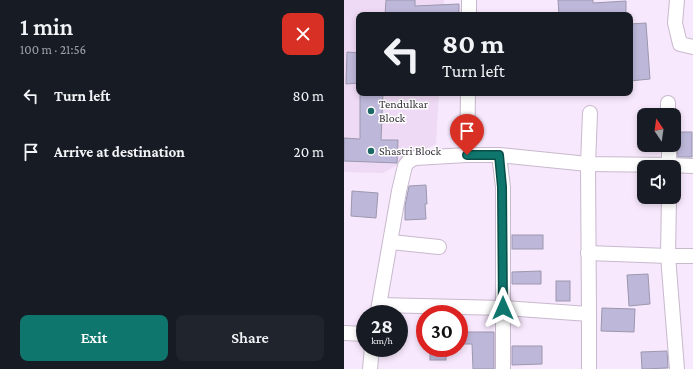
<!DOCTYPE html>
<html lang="en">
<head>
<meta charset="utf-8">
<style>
	:root { --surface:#171b24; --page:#20242c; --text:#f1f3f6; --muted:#9ea1a6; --accent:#0f766e }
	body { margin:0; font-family:"Crimson Pro",serif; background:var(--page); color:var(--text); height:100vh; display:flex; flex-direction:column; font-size:15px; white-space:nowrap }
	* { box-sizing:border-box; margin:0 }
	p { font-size:13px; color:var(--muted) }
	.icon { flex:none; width:22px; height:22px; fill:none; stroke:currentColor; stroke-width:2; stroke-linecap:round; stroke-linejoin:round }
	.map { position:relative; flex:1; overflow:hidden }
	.details { display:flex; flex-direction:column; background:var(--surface); width:344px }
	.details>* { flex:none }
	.banner { position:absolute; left:12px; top:12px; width:277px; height:84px; border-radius:8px; box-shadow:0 2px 6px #0003; background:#171b24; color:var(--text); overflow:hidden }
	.needle { width:26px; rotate:347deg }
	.tools { position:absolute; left:293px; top:108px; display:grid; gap:8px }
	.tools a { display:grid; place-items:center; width:44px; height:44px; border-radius:8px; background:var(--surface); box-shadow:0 2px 6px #0003; font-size:20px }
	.speed { position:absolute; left:12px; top:305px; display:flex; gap:8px; font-size:20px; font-weight:700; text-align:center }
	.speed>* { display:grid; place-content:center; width:52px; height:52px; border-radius:50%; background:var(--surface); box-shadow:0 2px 6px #0003; line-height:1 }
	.speed small { font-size:10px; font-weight:400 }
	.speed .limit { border:6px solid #d22; background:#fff; color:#111 }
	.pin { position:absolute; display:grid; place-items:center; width:34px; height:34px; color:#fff; margin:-41px -17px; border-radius:50% 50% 50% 0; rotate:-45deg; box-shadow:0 0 4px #0007 }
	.pin .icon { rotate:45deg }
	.me { position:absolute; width:44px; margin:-22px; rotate:0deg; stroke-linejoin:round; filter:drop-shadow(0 0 3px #0008) }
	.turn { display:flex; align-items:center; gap:14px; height:84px; padding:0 20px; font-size:18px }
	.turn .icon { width:52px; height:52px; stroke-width:2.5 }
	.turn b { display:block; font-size:28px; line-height:34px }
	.round { display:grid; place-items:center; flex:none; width:42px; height:42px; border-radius:8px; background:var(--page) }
	.summary { display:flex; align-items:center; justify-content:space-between; height:68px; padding:0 20px }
	h1 { font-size:24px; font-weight:600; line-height:30px }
	.cta { display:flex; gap:8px; margin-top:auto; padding:8px 20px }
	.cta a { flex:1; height:46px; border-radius:8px; background:var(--accent); color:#fff; font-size:16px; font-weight:600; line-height:46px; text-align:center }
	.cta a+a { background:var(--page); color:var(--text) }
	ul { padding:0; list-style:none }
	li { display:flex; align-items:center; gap:12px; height:56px; padding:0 20px }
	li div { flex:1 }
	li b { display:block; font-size:15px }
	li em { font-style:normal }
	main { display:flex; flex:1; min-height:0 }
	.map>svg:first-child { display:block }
	.built { fill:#efdaf5 }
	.building { fill:#bdb7d9; stroke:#9b98ae }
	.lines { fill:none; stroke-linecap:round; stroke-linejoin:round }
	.minor-casing { stroke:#c8b9cd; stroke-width:16 }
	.minor { stroke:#fff; stroke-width:14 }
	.route-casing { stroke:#0a4d48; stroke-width:10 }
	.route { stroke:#0f766e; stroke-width:7 }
	.poi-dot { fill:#1d6966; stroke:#fff; stroke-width:1.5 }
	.labels { text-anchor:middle; stroke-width:3; stroke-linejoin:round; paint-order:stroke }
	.poi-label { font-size:12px; fill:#3a343c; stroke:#fff; text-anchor:start }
</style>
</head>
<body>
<main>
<section class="details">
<div class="summary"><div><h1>1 min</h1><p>100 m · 21:56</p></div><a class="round" style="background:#d93025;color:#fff"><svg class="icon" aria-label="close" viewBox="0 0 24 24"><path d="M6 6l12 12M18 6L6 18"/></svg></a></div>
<ul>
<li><svg class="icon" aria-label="left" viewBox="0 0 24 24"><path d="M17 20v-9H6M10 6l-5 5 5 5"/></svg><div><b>Turn left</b></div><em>80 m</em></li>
<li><svg class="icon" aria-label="arrive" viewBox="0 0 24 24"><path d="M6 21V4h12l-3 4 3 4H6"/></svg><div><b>Arrive at destination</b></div><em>20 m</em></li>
</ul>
<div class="cta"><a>Exit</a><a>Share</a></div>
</section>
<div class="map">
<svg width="349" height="369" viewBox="0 0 349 369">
	<rect width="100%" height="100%" fill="#f8e8fd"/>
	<polygon class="built" points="0,0 100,0 99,15 15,15 15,93 95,93 92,144 39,173 0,172"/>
	<g class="building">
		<polygon points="42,0 71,0 71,6 115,4 115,15 41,15"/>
		<polygon points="214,0 249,0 249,3 282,1 282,15 215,15"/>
		<polygon points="302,23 306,79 286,81 286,24"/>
		<polygon points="3,52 15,53 15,83 2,84"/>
		<polygon points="16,93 39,93 37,140 54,140 53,163 0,161 0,138 16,139"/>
		<polygon points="332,132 348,132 348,157 334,157"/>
		<polygon points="82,185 83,204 81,204 82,219 61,220 61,206 65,186"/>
		<polygon points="8,191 34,193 32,218 7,216"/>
		<rect x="168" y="235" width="31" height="14"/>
		<polygon points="197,271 197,284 168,284 168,272"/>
		<polygon points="304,274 306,304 285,306 283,275"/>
		<rect x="212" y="281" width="14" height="20"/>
		<polygon points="258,308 291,309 290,332 257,331"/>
		<polygon points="120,332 150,332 150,369 129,369 128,344 120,344"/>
		<polygon points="168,346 198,346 198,364 168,365"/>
		<rect x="86" y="348" width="16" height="12"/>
		<polygon points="323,351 324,368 298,369 297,352"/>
	</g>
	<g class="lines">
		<g class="minor-casing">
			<g id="minor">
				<polyline points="333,0 331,23 336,44 349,47"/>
				<polyline points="125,15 125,0"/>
				<polyline points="324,103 324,115"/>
				<polyline points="325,145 325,167"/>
				<polyline points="123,155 124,93"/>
				<polyline points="155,155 159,187 159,369"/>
				<polyline points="325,197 324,256 333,369"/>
				<polyline points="47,242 95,247"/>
				<polyline points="244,253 324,256 349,256"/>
				<polyline points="35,305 159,308 245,314 244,164 246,113"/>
				<path d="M33,314L35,305L55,191L61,166C63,162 66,160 71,158L123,155H155L244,164L325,165L349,166"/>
				<polyline points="0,333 21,334"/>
				<polyline points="26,369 28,348"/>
				<polyline points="245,369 245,314"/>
			</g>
		</g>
		<use href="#minor" class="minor"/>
	</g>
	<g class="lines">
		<g class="route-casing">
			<polyline id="route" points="123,155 155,155 158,187 159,308"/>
		</g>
		<use href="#route" class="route"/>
	</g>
	<g class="poi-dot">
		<circle cx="27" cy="111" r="4"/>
		<circle cx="27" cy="151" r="4"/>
	</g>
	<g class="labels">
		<g class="poi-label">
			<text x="35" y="108">Tendulkar<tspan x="35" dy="14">Block</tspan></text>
			<text x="35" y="155">Shastri Block</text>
		</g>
	</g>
</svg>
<div class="tools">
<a><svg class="needle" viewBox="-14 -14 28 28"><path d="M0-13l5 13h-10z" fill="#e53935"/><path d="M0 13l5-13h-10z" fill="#9ea1a6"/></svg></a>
<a><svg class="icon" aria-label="sound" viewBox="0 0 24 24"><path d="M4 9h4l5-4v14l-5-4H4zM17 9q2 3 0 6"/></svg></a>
</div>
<div class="speed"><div>28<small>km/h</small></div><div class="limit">30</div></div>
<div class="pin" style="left:123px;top:155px;background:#d93025"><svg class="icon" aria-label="arrive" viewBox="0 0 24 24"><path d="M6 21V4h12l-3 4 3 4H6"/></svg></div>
<svg class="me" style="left:159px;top:308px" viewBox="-20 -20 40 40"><path d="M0-17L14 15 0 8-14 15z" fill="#0f766e" stroke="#fff" stroke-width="4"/></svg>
<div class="banner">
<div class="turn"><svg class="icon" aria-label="left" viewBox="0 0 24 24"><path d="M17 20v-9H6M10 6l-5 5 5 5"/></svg><div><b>80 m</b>Turn left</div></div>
</div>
</div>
</main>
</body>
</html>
